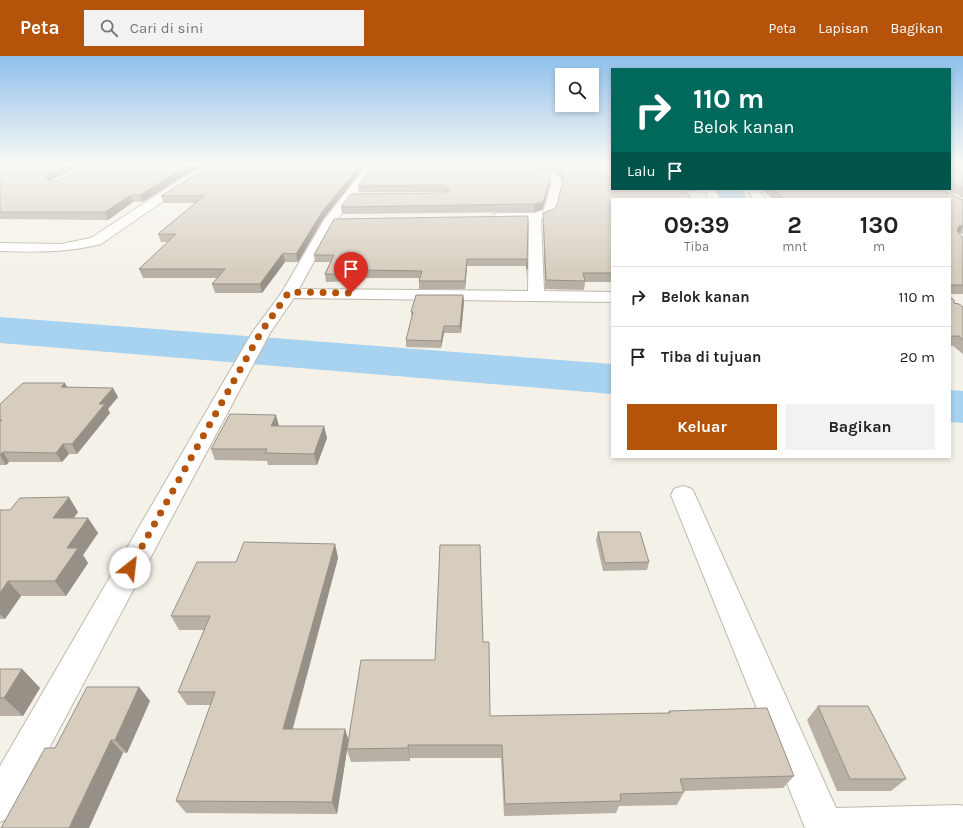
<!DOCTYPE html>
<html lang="id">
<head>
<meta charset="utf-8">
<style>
	:root { --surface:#fff; --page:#f2f2f2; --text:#222; --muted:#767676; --line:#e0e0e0; --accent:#b45309 }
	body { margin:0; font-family:Karla,sans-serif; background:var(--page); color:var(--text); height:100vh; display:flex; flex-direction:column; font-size:15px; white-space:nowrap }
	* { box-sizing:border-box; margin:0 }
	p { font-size:13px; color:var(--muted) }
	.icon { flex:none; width:22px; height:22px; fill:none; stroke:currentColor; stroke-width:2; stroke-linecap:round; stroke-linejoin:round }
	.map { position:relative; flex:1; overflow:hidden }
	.drawer { position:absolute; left:611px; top:142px; width:340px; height:260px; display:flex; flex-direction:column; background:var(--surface); border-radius:0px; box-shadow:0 2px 6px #0003 }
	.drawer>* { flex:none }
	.banner { position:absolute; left:611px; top:12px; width:340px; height:122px; border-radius:0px; box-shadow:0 2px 6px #0003; background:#00695c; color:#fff; overflow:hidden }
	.fabs { position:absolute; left:555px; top:12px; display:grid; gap:8px }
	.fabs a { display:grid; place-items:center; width:44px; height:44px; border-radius:0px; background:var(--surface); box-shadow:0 2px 6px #0003; font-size:20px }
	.pin { position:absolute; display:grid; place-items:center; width:34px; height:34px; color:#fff; margin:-41px -17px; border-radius:50% 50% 50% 0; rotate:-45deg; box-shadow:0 0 4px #0007 }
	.pin .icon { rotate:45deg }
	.me { position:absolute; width:44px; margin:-22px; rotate:29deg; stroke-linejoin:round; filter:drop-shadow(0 0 3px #0008) }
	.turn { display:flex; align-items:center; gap:14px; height:84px; padding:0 16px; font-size:18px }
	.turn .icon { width:52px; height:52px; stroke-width:2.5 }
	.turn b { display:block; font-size:28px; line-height:34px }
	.then { display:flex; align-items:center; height:38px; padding:0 16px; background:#0003; gap:8px; font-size:15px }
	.eta { display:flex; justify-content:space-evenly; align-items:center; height:68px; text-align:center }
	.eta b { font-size:24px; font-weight:700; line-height:28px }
	.primary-button { display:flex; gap:8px; margin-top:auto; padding:8px 16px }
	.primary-button a { flex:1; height:46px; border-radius:0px; background:var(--accent); color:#fff; font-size:16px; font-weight:700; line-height:46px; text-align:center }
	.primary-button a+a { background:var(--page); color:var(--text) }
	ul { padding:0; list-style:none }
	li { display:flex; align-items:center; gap:12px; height:60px; padding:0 16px; border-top:1px solid var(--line) }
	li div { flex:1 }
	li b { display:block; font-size:15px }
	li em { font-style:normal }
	header { display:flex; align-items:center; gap:24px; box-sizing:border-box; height:56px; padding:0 20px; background:var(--accent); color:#fff }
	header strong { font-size:19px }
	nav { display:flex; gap:22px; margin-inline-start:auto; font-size:14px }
	.search { width:280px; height:36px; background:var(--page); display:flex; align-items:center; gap:10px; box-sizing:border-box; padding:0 14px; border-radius:0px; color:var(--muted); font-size:15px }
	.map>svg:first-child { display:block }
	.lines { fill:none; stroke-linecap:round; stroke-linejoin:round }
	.river { fill:#a7d2f0; fill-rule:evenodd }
	.minor-casing { stroke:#c0b9ac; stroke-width:2 }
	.minor { fill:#fff; fill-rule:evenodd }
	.wall { fill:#b8b0a4 }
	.shaded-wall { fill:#969086 }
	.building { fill:#d6cdbf; stroke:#969086 }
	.route { stroke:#b45309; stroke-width:7; stroke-dasharray:0 12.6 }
</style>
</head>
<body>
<header>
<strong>Peta</strong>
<div class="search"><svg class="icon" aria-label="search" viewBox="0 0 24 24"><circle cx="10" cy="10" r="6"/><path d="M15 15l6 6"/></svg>Cari di sini</div>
<nav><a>Peta</a><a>Lapisan</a><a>Bagikan</a></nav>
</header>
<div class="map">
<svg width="963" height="772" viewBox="0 0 963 772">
	<rect width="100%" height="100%" fill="#f4f1e9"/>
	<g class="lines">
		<g class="river">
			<polygon points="714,133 742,133 747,143 719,143"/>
			<polygon points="0,261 612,308 612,338 0,287"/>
			<polygon points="950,334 963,335 963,367 950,366"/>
		</g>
		<g class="minor-casing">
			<g id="minor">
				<path d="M209,108H221L191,126L101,188C67,197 34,196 0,195V187L61,188L91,182L183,122Z"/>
				<polygon points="368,108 378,108 336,165 299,233 528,235 529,165 499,165 495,164 493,161 495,158 499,157 534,157 544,154 552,127 548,121 530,116 529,114 532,108 542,108 540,112 556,117 562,127 555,156 553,159 541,163 544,235 612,236 612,246 294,242 270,277 13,760 0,766 0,710 252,277 282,236 324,164"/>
				<polygon points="705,133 715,133 720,143 708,143"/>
				<polygon points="748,133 758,133 765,143 753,143"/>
				<polygon points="683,430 692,433 695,439 836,752 960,749 963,750 963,772 805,772 671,439 674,433"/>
			</g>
		</g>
		<use href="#minor" class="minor"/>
	</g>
	<g class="wall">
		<polygon points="0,108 83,108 50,125 51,125 182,121 143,146 133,146 108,164 0,163"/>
		<polygon points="212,108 367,108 323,163 298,206 285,206 262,237 215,237 212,228 218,222 143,222 139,213 168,186 161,186 158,178 195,147 164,147 161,140"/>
		<polygon points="374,108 531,108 530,110 550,127 543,153 534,156 342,158 341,151 443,137 444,137 443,136 359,136 358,130"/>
		<polygon points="542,108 612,108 612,133 699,133 698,135 685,135 612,143 612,226 585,226 584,234 545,233 543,164 543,157 554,153 557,149 563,126 557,116 542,111"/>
		<polygon points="950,108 963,108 963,112 952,112 952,113 963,113 963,142 946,133 950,133"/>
		<polygon points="762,133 941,133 947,137 963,144 963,178 958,177 962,181 963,181 963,238 950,238 950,143 773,143"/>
		<polygon points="528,160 527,221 526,210 467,210 465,233 419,233 419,225 420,222 360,222 359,225 326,226 325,218 330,206 315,206 314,199"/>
		<polygon points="463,239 464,246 461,277 444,277 441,292 406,291 406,284 412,263 411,256"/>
		<polygon points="950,241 954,247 963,251 963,298 953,290 950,290"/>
		<polygon points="67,331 118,341 108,353 110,357 77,398 69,398 62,406 9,406 6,409 0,409 0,348"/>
		<polygon points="279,370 324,370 327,382 317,409 268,409 267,405 215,404 211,393"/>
		<polygon points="0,454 78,456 74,462 88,462 98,477 83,499 88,507 66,540 21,540 5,563 0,563"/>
		<polygon points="598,476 649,506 647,514 603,515 596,484"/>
		<polygon points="335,488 338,502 293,673 345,673 348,684 435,604 483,586 490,660 668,657 669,655 794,720 783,732 684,735 684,736 677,749 619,750 616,757 504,760 501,702 410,702 410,705 351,706 347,694 337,758 186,757 176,745 211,649 187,649 178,636 204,574 179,574 171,560 236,506"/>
		<polygon points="0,613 22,613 40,632 23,660 0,660"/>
		<polygon points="139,631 150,645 127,697 55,692"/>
		<polygon points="818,650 906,723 891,735 837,735 807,664"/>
	</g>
	<g class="shaded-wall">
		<polygon points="68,108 83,108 50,125 46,122 47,118"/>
		<polygon points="192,108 206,108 182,121 143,146 140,139 180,114"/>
		<polygon points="361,108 367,108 323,163 298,206 296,198 322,156"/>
		<polygon points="551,121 550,127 543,153 534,156 534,148"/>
		<polygon points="131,139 133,146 108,164 105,156"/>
		<polygon points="963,169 963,170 960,177 955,178 959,170"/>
		<polygon points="283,197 285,206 262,237 260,228"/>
		<polygon points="467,203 467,210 465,233 465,225"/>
		<polygon points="359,214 360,222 359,225 358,218"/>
		<polygon points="463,239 464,246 461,277 460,270"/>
		<polygon points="444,270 444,277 441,292 441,285"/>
		<polygon points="65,327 70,336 61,331"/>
		<polygon points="113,332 118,341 108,353 110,357 77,398 72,388 99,348"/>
		<polygon points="276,359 279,370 271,370"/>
		<polygon points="324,370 327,382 317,409 314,398"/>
		<polygon points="63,388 69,398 62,406 56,397"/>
		<polygon points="3,396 9,406 6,409 0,399"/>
		<polygon points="69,441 78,456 63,477 53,462"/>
		<polygon points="88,462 98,477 83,499 88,507 66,540 55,525 67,492"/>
		<polygon points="335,488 338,502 289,685 283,673"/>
		<polygon points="8,525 21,540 5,563 0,558 0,537"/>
		<polygon points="22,613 40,632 23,660 4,642"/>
		<polygon points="139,631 150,645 127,697 115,684"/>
		<polygon points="345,673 349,686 347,693 347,694 337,758 332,746"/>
		<polygon points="111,684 123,697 89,772 69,772"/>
		<polygon points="408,689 410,702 410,705 408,692"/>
	</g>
	<g class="building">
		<polygon points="0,108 68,108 47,118 46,122 51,125 57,125 88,108 192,108 180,114 140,139 131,139 105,156 0,156"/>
		<polygon points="212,108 361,108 322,156 296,198 283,197 260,228 212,228 225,213 139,213 176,178 158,178 204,140 161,140"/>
		<polygon points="374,108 529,108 530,111 548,116 551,121 543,146 534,148 341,151 351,138 443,137 450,134 443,129 358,130"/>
		<polygon points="553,108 612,108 612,133 684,133 691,143 612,143 612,217 583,217 585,225 546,224 543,157 554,153 557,149 564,121 558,110"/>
		<polygon points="950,108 952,108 952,113 963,113 963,133 950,126"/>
		<polygon points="772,133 941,133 947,137 952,137 953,140 963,144 963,169 959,170 957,175 962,181 963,181 963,229 950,229 950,143 784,143"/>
		<polygon points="528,160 527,213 527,203 467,203 465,225 419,225 422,215 359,214 358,218 325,218 334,199 314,199 334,163"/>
		<polygon points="416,239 463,239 460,270 444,270 441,285 406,284 413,256 411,256"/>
		<polygon points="950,241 954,244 954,247 959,248 963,251 963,284 959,280 950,280"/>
		<polygon points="23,327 65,327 61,331 113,332 99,348 105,348 72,388 63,388 56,397 3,396 0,399 0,366 2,364 0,364 0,348"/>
		<polygon points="230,358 276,359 271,370 324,370 314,398 265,397 267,393 211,393"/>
		<polygon points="69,441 53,462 88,462 67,492 78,492 55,525 8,525 0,537 0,454 10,454 20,442"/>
		<polygon points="598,476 640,476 649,506 605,507"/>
		<polygon points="244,486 335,488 283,673 345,673 332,746 176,745 215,636 178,636 210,560 171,560 197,506 236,506"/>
		<polygon points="440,489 480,489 483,586 489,586 490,660 670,657 669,655 767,652 794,720 680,723 684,736 620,738 621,745 505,748 502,689 408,689 408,692 347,693 361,604 435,604"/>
		<polygon points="0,613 22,613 4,642 0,642"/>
		<polygon points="87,631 139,631 115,684 111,684 69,772 1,772 45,692 55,692"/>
		<polygon points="818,650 868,650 906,723 850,723"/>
	</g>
	<linearGradient id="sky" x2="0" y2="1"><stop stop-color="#8ec0eb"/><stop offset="0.5" stop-color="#faf9f5"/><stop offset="1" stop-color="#faf9f5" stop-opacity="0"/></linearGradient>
	<rect width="963" height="216" fill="url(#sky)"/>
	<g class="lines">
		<polyline class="route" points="130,512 261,276 289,236 351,237"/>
	</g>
</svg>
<div class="fabs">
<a><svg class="icon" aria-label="search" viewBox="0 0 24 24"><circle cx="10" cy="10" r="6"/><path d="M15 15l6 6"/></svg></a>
</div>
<div class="pin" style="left:351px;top:237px;background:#d93025"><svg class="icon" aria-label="arrive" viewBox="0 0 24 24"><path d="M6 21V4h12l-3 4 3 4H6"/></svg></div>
<svg class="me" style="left:130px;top:512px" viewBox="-20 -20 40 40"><circle r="19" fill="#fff"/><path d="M0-13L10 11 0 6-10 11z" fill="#b45309"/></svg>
<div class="banner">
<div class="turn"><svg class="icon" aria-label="right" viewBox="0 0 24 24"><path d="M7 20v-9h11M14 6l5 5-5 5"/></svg><div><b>110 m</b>Belok kanan</div></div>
<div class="then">Lalu<svg class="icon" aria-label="arrive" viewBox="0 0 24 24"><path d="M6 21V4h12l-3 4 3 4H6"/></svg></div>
</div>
<section class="drawer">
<div class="eta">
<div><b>09:39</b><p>Tiba</p></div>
<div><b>2</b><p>mnt</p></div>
<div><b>130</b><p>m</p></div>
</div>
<ul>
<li><svg class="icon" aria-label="right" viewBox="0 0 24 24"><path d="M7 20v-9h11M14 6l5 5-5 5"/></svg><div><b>Belok kanan</b></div><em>110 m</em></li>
<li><svg class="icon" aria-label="arrive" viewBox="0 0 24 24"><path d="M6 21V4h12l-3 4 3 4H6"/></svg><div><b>Tiba di tujuan</b></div><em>20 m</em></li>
</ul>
<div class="primary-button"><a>Keluar</a><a>Bagikan</a></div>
</section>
</div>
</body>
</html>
